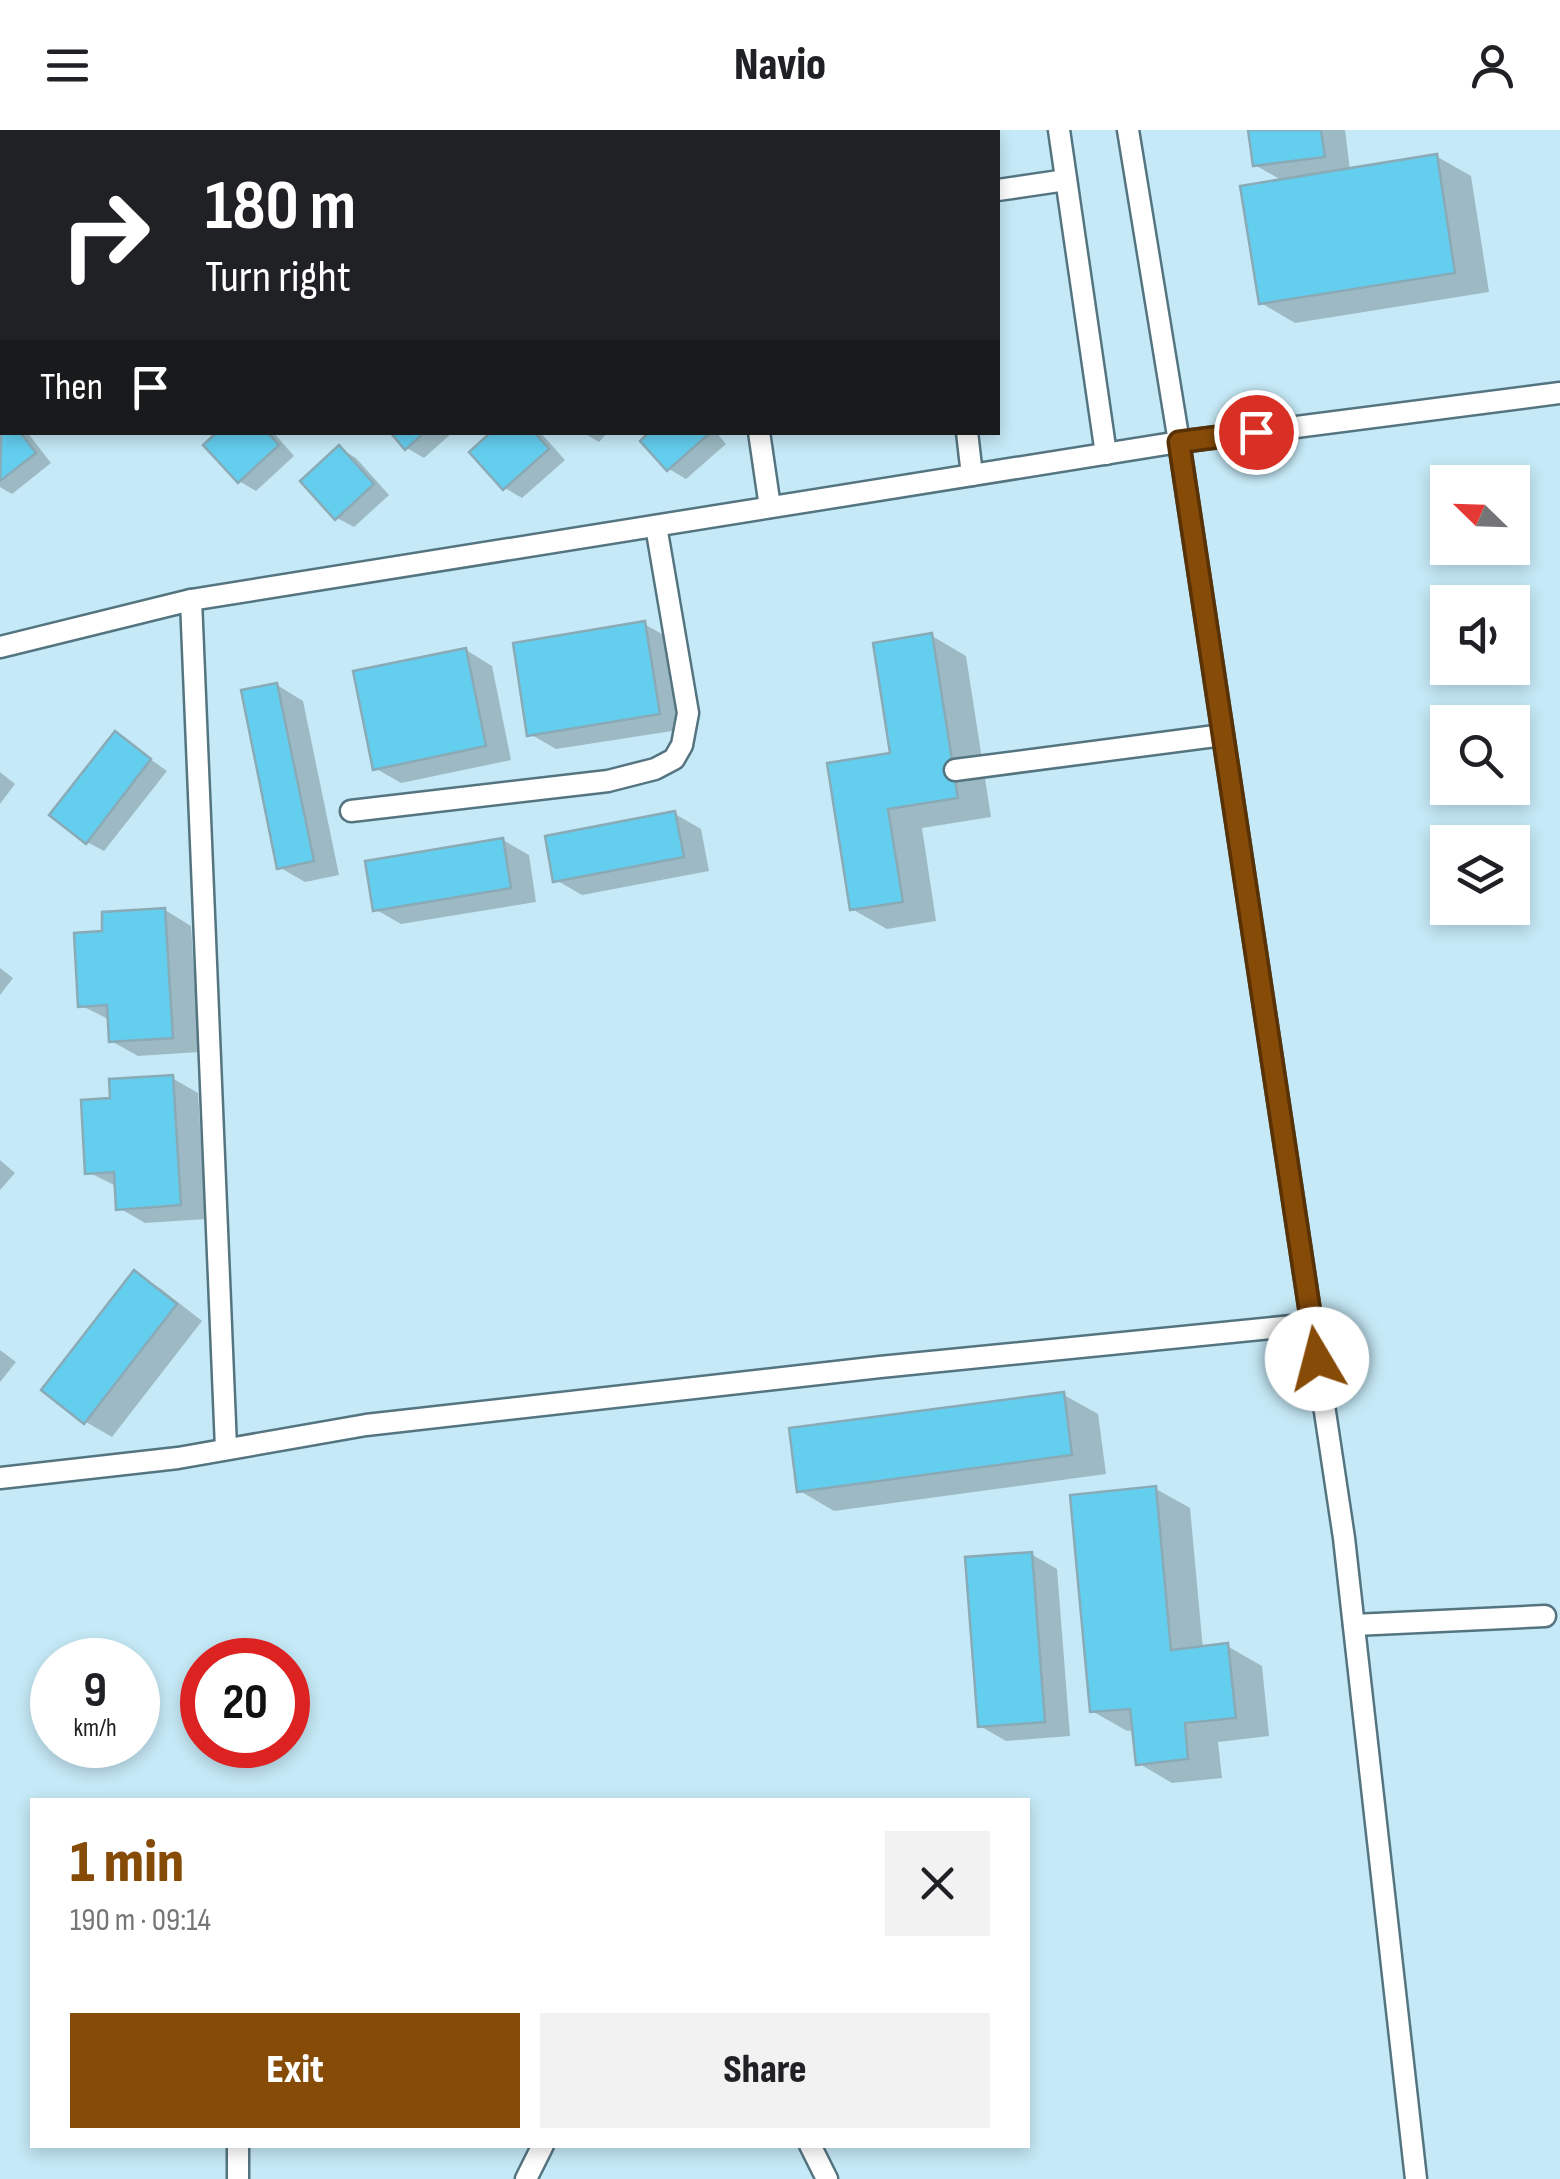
<!DOCTYPE html>
<html lang="en">
<head>
<meta charset="utf-8">
<style>
	:root { --surface:#fff; --page:#f2f2f2; --text:#202124; --muted:#757577; --accent:#874b08 }
	body { margin:0; font-family:"Sofia Sans Condensed",sans-serif; background:var(--page); color:var(--text); height:100vh; display:flex; flex-direction:column; font-size:38px; white-space:nowrap }
	* { box-sizing:border-box; margin:0 }
	p { font-size:32px; color:var(--muted) }
	.icon { flex:none; width:55px; height:55px; fill:none; stroke:currentColor; stroke-width:2; stroke-linecap:round; stroke-linejoin:round }
	.map { position:relative; flex:1; overflow:hidden }
	.drawer { position:absolute; left:30px; top:1668px; width:1000px; height:350px; display:flex; flex-direction:column; background:var(--surface); border-radius:0px; box-shadow:0 5px 15px #0003 }
	.drawer>* { flex:none }
	.top-card { position:absolute; left:0px; top:0px; width:1000px; height:305px; box-shadow:0 5px 15px #0003; background:#202124; color:#fff; overflow:hidden }
	.needle { width:65px; rotate:293deg }
	.tools { position:absolute; left:1430px; top:335px; display:grid; gap:20px }
	.tools a { display:grid; place-items:center; width:100px; height:100px; border-radius:0px; background:var(--surface); box-shadow:0 5px 15px #0003; font-size:50px }
	.speed { position:absolute; left:30px; top:1508px; display:flex; gap:20px; font-size:50px; font-weight:700; text-align:center }
	.speed>* { display:grid; place-content:center; width:130px; height:130px; border-radius:50%; background:var(--surface); box-shadow:0 5px 15px #0003; line-height:1 }
	.speed small { font-size:25px; font-weight:400 }
	.speed .limit { border:15px solid #d22; background:#fff; color:#111 }
	.pin { position:absolute; display:grid; place-items:center; width:85px; height:85px; color:#fff; margin:-42px; border:5px solid #fff; border-radius:50%; box-shadow:0 2px 10px #0007 }
	.me { position:absolute; width:110px; margin:-55px; rotate:352deg; stroke-linejoin:round; filter:drop-shadow(0 0 8px #0008) }
	.turn { display:flex; align-items:center; gap:35px; height:210px; padding:0 40px; font-size:45px }
	.turn .icon { width:130px; height:130px; stroke-width:2.5 }
	.turn b { display:block; font-size:70px; line-height:85px }
	.then { display:flex; align-items:center; height:95px; padding:0 40px; background:#0003; gap:20px; font-size:38px }
	.round { display:grid; place-items:center; flex:none; width:105px; height:105px; border-radius:0px; background:var(--page) }
	.headline { display:flex; align-items:center; justify-content:space-between; height:170px; padding:0 40px }
	h1 { font-size:60px; font-weight:800; line-height:75px; color:var(--accent) }
	.primary-button { display:flex; gap:20px; margin-top:auto; padding:20px 40px }
	.primary-button a { flex:1; height:115px; border-radius:0px; background:var(--accent); color:#fff; font-size:40px; font-weight:800; line-height:115px; text-align:center }
	.primary-button a+a { background:var(--page); color:var(--text) }
	header { display:flex; justify-content:space-between; align-items:center; height:130px; padding:0 40px; background:var(--surface); font-size:45px; font-weight:800 }
	.map>svg:first-child { display:block }
	.shadow { fill:#0003 }
	.building { fill:#64ceef; stroke:#89abb7; stroke-width:2.5 }
	.lines { fill:none; stroke-linecap:round; stroke-linejoin:round }
	.lane-casing { stroke:#547480; stroke-width:25 }
	.lane { stroke:#fff; stroke-width:20 }
	.route-casing { stroke:#583105; stroke-width:25 }
	.route { stroke:#874b08; stroke-width:18 }
</style>
</head>
<body>
<header><svg class="icon" aria-label="menu" viewBox="0 0 24 24"><path d="M4 6h16M4 12h16M4 18h16"/></svg>Navio<svg class="icon" aria-label="person" viewBox="0 0 24 24"><circle cx="12" cy="8" r="4"/><path d="M4 21q1-7 8-7t8 7"/></svg></header>
<div class="map">
<svg width="1560" height="2049" viewBox="0 0 1560 2049">
	<rect width="100%" height="100%" fill="#c5e9f6"/>
	<g class="shadow">
		<rect x="766" y="0" width="74" height="2"/>
		<polygon points="869,0 943,0 944,2 869,2"/>
		<polygon points="1250,0 1345,0 1350,40 1436,26 1471,46 1489,162 1295,193 1261,173 1283,51 1255,35"/>
		<polygon points="0,188 2,190 0,257"/>
		<polygon points="2,288 2,302 27,302 51,333 12,364 0,357"/>
		<polygon points="220,302 273,302 294,326 256,361 239,351"/>
		<polygon points="393,302 453,302 424,328 407,318"/>
		<polygon points="495,302 540,302 565,330 522,368 505,358"/>
		<polygon points="582,302 608,302 599,312"/>
		<polygon points="653,302 716,302 726,314 686,349 669,339 643,311"/>
		<polygon points="339,318 356,328 389,365 354,397 337,388"/>
		<polygon points="644,494 671,509 685,599 556,619 530,604"/>
		<polygon points="932,506 966,526 991,687 922,698 936,791 887,799 852,779 893,625"/>
		<polygon points="466,520 492,536 511,630 401,653 375,638"/>
		<polygon points="277,555 303,571 339,745 305,752 279,737"/>
		<polygon points="115,604 167,641 104,721 87,712"/>
		<polygon points="0,642 15,654 0,674"/>
		<polygon points="675,684 701,699 709,741 582,765 556,750"/>
		<polygon points="503,710 529,725 536,772 401,794 375,779"/>
		<polygon points="165,780 191,796 199,922 138,926 111,911 110,890 80,875 105,804"/>
		<polygon points="0,838 13,848 0,865"/>
		<polygon points="172,948 198,963 206,1089 145,1093 119,1078 118,1057 88,1042 112,971"/>
		<polygon points="0,1030 15,1043 0,1060"/>
		<polygon points="135,1144 161,1159 202,1191 112,1307 86,1292"/>
		<polygon points="0,1220 16,1232 0,1252"/>
		<polygon points="1064,1265 1098,1284 1106,1344 834,1381 800,1361"/>
		<polygon points="1156,1359 1190,1378 1203,1519 1227,1516 1262,1536 1269,1606 1218,1612 1222,1648 1172,1653 1138,1633 1135,1600 1127,1601 1092,1581"/>
		<polygon points="1031,1424 1057,1439 1070,1606 1006,1611 980,1596"/>
	</g>
	<g class="building">
		<polygon points="1248,0 1321,0 1325,27 1253,36"/>
		<polygon points="1437,24 1455,143 1259,174 1240,56"/>
		<polygon points="2,285 2,302 20,302 36,323 0,351"/>
		<polygon points="217,302 267,302 279,315 238,353 203,315"/>
		<polygon points="390,302 425,302 405,320"/>
		<polygon points="491,302 534,302 549,319 503,360 469,322"/>
		<polygon points="649,302 710,302 710,303 667,341 640,311"/>
		<polygon points="339,315 374,354 335,390 300,351"/>
		<polygon points="645,491 660,584 527,606 513,513"/>
		<polygon points="932,503 958,668 888,679 903,772 850,780 827,633 890,623 873,513"/>
		<polygon points="466,518 486,616 373,640 353,541"/>
		<polygon points="277,553 314,731 277,739 241,560"/>
		<polygon points="115,601 151,629 86,714 49,685"/>
		<polygon points="675,681 684,727 553,752 545,706"/>
		<polygon points="503,708 511,758 373,781 365,731"/>
		<polygon points="165,778 173,908 109,912 107,875 78,877 74,803 102,801 102,782"/>
		<polygon points="173,945 181,1075 116,1080 114,1042 85,1044 81,970 110,968 109,949"/>
		<polygon points="134,1140 177,1174 84,1294 41,1260"/>
		<polygon points="1064,1262 1072,1325 797,1362 789,1298"/>
		<polygon points="1156,1356 1171,1520 1228,1513 1236,1588 1185,1593 1188,1629 1136,1635 1130,1579 1090,1582 1070,1365"/>
		<polygon points="1032,1422 1045,1592 978,1597 965,1427"/>
	</g>
	<g class="lines">
		<g class="lane-casing">
			<g id="lane">
				<polyline points="717,0 717,2"/>
				<polyline points="930,0 930,2"/>
				<polyline points="1059,0 1106,324"/>
				<polyline points="1128,0 1179,312 1344,1408 1416,2049"/>
				<polyline points="998,60 1066,50"/>
				<polyline points="0,127 2,130"/>
				<polyline points="759,302 770,377"/>
				<polyline points="967,302 972,345"/>
				<polyline points="191,470 226,1318"/>
				<polyline points="0,517 191,470 1179,312 1560,263"/>
				<polyline points="955,640 1223,605"/>
				<polyline points="351,681 608,651 655,639 674,629 682,615 688,583 656,396"/>
				<polyline points="0,1348 178,1328 366,1295 880,1237 1312,1194"/>
				<polyline points="1354,1495 1545,1486"/>
				<polyline points="810,2015 827,2049"/>
				<polyline points="238,2049 238,2015"/>
				<polyline points="526,2049 543,2015"/>
			</g>
		</g>
		<use href="#lane" class="lane"/>
	</g>
	<g class="lines">
		<g class="route-casing">
			<polyline id="route" points="1256,302 1179,312 1317,1229"/>
		</g>
		<use href="#route" class="route"/>
	</g>
</svg>
<div class="tools">
<a><svg class="needle" viewBox="-14 -14 28 28"><path d="M0-13l5 13h-10z" fill="#e53935"/><path d="M0 13l5-13h-10z" fill="#757577"/></svg></a>
<a><svg class="icon" aria-label="sound" viewBox="0 0 24 24"><path d="M4 9h4l5-4v14l-5-4H4zM17 9q2 3 0 6"/></svg></a>
<a><svg class="icon" aria-label="search" viewBox="0 0 24 24"><circle cx="10" cy="10" r="6"/><path d="M15 15l6 6"/></svg></a>
<a><svg class="icon" aria-label="layers" viewBox="0 0 24 24"><path d="M12 4l9 5-9 5-9-5zM3 14l9 5 9-5"/></svg></a>
</div>
<div class="speed"><div>9<small>km/h</small></div><div class="limit">20</div></div>
<div class="pin" style="left:1256px;top:302px;background:#d93025"><svg class="icon" aria-label="arrive" viewBox="0 0 24 24"><path d="M6 21V4h12l-3 4 3 4H6"/></svg></div>
<svg class="me" style="left:1317px;top:1229px" viewBox="-20 -20 40 40"><circle r="19" fill="#fff"/><path d="M0-13L10 11 0 6-10 11z" fill="#874b08"/></svg>
<div class="top-card">
<div class="turn"><svg class="icon" aria-label="right" viewBox="0 0 24 24"><path d="M7 20v-9h11M14 6l5 5-5 5"/></svg><div><b>180 m</b>Turn right</div></div>
<div class="then">Then<svg class="icon" aria-label="arrive" viewBox="0 0 24 24"><path d="M6 21V4h12l-3 4 3 4H6"/></svg></div>
</div>
<section class="drawer">
<div class="headline"><div><h1>1 min</h1><p>190 m · 09:14</p></div><a class="round"><svg class="icon" aria-label="close" viewBox="0 0 24 24"><path d="M6 6l12 12M18 6L6 18"/></svg></a></div>
<div class="primary-button"><a>Exit</a><a>Share</a></div>
</section>
</div>
</body>
</html>
